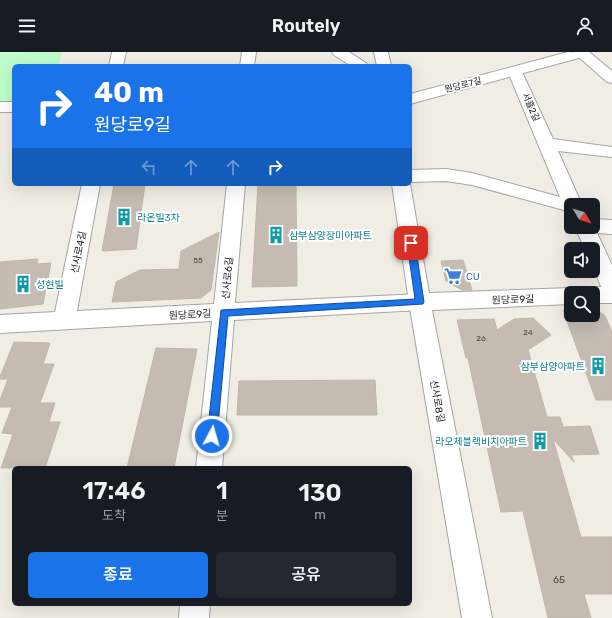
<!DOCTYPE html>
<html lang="ko">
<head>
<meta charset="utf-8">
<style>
	:root { --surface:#171b24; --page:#242831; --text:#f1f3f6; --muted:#9ea1a6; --accent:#1a73e8 }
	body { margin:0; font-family:Rubik,"Noto Sans KR",sans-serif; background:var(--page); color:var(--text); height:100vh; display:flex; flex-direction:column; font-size:15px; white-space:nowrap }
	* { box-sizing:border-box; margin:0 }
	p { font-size:13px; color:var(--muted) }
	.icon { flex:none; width:22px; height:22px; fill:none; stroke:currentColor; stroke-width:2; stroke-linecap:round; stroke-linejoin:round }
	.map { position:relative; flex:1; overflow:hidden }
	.panel { position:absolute; left:12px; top:414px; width:400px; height:140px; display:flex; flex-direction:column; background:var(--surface); border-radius:6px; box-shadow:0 4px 16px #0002 }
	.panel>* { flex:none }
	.banner { position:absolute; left:12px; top:12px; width:400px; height:122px; border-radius:6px; box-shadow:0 4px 16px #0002; background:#1a73e8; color:#fff; overflow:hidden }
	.needle { width:26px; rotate:128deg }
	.fabs { position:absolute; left:564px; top:146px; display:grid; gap:8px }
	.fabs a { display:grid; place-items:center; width:36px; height:36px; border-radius:6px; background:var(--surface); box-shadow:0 4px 16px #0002; font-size:20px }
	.pin { position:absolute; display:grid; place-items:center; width:34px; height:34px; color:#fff; margin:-17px; border-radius:8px; box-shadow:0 2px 6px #0006 }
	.me { position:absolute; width:44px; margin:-22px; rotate:6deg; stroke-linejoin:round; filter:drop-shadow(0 0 3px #0008) }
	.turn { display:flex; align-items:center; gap:14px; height:84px; padding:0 16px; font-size:18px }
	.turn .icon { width:52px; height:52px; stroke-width:2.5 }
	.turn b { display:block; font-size:28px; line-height:34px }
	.lanes { display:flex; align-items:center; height:38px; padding:0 16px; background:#0003; justify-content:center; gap:20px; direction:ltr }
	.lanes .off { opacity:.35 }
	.eta { display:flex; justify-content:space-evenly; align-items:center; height:68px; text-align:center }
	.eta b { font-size:24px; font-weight:600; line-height:28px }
	.primary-button { display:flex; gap:8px; margin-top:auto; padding:8px 16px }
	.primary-button a { flex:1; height:46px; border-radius:6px; background:var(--accent); color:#fff; font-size:16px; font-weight:600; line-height:46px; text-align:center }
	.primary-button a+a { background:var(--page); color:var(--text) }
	header { display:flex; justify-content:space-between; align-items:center; height:52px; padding:0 16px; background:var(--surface); font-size:18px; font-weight:600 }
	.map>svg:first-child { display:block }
	.park { fill:#befdc9 }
	.building { fill:#c4bcb3; stroke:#c3b5a5 }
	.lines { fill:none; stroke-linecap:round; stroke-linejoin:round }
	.minor-casing { stroke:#a5a5a5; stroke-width:2 }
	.tertiary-casing { stroke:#a5a5a5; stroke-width:2 }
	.minor { fill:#fff; fill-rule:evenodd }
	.tertiary { fill:#fff; fill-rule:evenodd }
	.route { fill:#1a73e8; stroke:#114b97 }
	.labels { text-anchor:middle; stroke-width:4; stroke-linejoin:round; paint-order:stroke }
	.number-label { font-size:8px; fill:#484643 }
	.far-street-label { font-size:9px; fill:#1e1e1e; stroke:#fff }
	.culture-label { font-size:10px; fill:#0d838f; stroke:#fff; text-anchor:start }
	.street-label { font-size:10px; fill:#1e1e1e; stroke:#fff }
	.shop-label { font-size:10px; fill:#366cbe; stroke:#fff; text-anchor:start }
	.near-number-label { font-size:10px; fill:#484643 }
</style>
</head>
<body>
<header><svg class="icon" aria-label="menu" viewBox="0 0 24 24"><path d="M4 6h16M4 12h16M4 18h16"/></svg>Routely<svg class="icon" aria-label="person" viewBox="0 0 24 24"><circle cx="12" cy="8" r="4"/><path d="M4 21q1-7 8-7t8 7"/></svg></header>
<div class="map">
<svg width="612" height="566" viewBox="0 0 612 566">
	<rect width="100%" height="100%" fill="#f0ede4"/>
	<polygon class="park" points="0,0 62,0 58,14 14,14 14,49 0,50"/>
	<g class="building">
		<polygon points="114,132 145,132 136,197 102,199"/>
		<polygon points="258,132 296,132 297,234 252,235"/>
		<polygon points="219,180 211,238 201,246 112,250 116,230 140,218 179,217 181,199"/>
		<polygon points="38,207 37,212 51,211 43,252 0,257 0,210"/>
		<polygon points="463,208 472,238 462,238 446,229 441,209"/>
		<polygon points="593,257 596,257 605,264 612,280 612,348 596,348 563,258 571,258 571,263 593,263"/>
		<polygon points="533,266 551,283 528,298 547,365 560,365 563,375 590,374 599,402 571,403 574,410 553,387 581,485 612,485 612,542 584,542 591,566 548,566 523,459 501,460 468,306 466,306 457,268 494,267 497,278 514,267"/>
		<polygon points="14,290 50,291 43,312 54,312 40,351 55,351 49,370 60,370 45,416 1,416 13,382 2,381 12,355 0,355 0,348 8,327 0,327 0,325"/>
		<polygon points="156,296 197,297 174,416 127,416"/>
		<polygon points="375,328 377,363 237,363 239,329"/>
	</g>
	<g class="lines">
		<g class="minor-casing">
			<g id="minor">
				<polygon points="112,0 126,0 123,14 109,14"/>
				<polygon points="242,0 256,0 254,14 240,14"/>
				<polygon points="332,0 349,0 366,11 368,14 351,14 334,3"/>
				<polygon points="573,0 589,0 612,19 612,31 607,30"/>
				<polygon points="515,16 520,17 522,20 553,87 612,95 612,105 558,99 582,153 571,153 571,160 472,133 446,129 410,130 410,118 446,117 472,121 560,145 508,20 510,17"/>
				<rect x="0" y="50" width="14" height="10"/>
				<polygon points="82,132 100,132 77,259 214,252 227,132 245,132 235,251 420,242 427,244 431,250 427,256 420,258 234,268 222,416 196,416 212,269 0,281 0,263 55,260"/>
				<path d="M593,167L612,168V182L597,181L612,213V244L605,242C596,225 593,216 593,197H585L575,175H593Z"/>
				<polygon points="180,552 210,552 209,566 179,566"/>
			</g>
		</g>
		<g class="tertiary-casing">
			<g id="tertiary">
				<polygon points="374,0 388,0 391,14 377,14"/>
				<polygon points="568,0 588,1 586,4 410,52 410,42"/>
				<polygon points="392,132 410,132 429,241 571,236 578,238 580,241 571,241 571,252 432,258 492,566 462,566 409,250"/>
				<polygon points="593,235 612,235 612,251 593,251 593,241 584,241 586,237"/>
			</g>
		</g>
		<use href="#minor" class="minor"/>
		<use href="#tertiary" class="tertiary"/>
	</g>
	<polygon class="route" points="411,188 415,191 424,250 423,252 228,264 217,384 215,387 212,388 208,387 207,384 221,258 415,247 407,191"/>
	<defs>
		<g id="building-bare" transform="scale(1.38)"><path d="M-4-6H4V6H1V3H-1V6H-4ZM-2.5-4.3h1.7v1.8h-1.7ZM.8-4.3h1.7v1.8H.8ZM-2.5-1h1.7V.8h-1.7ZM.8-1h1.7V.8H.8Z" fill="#0f9aa8" stroke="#fff" stroke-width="2.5" paint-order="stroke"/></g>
		<g id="supermarket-bare" transform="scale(1.38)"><path d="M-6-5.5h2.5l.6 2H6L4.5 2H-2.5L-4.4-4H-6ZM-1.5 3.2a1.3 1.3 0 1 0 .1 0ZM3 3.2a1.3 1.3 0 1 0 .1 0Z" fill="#3f7fe0" stroke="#fff" stroke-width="2.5" paint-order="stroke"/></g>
	</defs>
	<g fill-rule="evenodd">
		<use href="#building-bare" x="124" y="165"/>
		<use href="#building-bare" x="276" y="183"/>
		<use href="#supermarket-bare" x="453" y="224"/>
		<use href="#building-bare" x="23" y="232"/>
		<use href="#building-bare" x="598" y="314"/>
		<use href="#building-bare" x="540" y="389"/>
	</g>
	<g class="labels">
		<g class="number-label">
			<text x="198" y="211">55</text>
			<text x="528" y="283">24</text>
			<text x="481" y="289">26</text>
		</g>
		<g class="far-street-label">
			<text transform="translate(463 33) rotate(-14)" y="3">원당로7길</text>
			<text transform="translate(531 55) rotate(66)" y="3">서흘2길</text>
		</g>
		<g class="culture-label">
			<text x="137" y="169">라온빌3차</text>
			<text x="289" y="187">삼부삼양장미아파트</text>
			<text x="36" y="236">성현빌</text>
			<text x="585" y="318" text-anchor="end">삼부삼양아파트</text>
			<text x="527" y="393" text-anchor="end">라오체블랙비치아파트</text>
		</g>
		<g class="street-label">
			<text transform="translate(78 200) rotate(-79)" y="4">선사로4길</text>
			<text transform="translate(227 226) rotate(-85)" y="4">선사로6길</text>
			<text transform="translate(513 247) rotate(-2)" y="4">원당로9길</text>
			<text transform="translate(190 262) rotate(-3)" y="4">원당로9길</text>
			<text transform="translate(438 349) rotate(80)" y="4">선사로8길</text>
		</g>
		<g class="shop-label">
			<text x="466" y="228">CU</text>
		</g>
		<g class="near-number-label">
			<text x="559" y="531">65</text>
		</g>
	</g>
</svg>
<div class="fabs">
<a><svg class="needle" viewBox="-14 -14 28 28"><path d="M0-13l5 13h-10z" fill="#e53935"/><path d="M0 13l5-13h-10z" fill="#9ea1a6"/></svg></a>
<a><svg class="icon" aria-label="sound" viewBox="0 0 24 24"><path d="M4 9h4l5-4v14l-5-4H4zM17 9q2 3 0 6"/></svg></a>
<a><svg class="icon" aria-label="search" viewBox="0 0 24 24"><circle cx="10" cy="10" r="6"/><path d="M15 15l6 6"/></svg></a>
</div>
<div class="pin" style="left:411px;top:191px;background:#d93025"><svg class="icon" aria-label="arrive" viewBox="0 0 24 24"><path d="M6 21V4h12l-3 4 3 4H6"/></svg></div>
<svg class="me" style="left:212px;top:384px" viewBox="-20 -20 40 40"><circle r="17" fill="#1a73e8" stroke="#fff" stroke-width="3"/><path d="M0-11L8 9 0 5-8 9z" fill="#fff"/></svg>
<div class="banner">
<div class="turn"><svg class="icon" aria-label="right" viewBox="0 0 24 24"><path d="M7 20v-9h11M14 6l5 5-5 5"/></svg><div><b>40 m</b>원당로9길</div></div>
<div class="lanes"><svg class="icon off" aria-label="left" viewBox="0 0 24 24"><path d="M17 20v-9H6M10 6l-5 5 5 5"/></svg><svg class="icon off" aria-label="ahead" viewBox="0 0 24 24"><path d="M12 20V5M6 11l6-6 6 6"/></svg><svg class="icon off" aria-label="ahead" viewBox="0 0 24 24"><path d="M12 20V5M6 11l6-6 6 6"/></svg><svg class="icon" aria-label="right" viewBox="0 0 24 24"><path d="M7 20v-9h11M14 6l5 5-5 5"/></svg></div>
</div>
<section class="panel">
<div class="eta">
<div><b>17:46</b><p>도착</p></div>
<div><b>1</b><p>분</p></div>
<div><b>130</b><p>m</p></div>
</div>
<div class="primary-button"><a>종료</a><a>공유</a></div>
</section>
</div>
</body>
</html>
